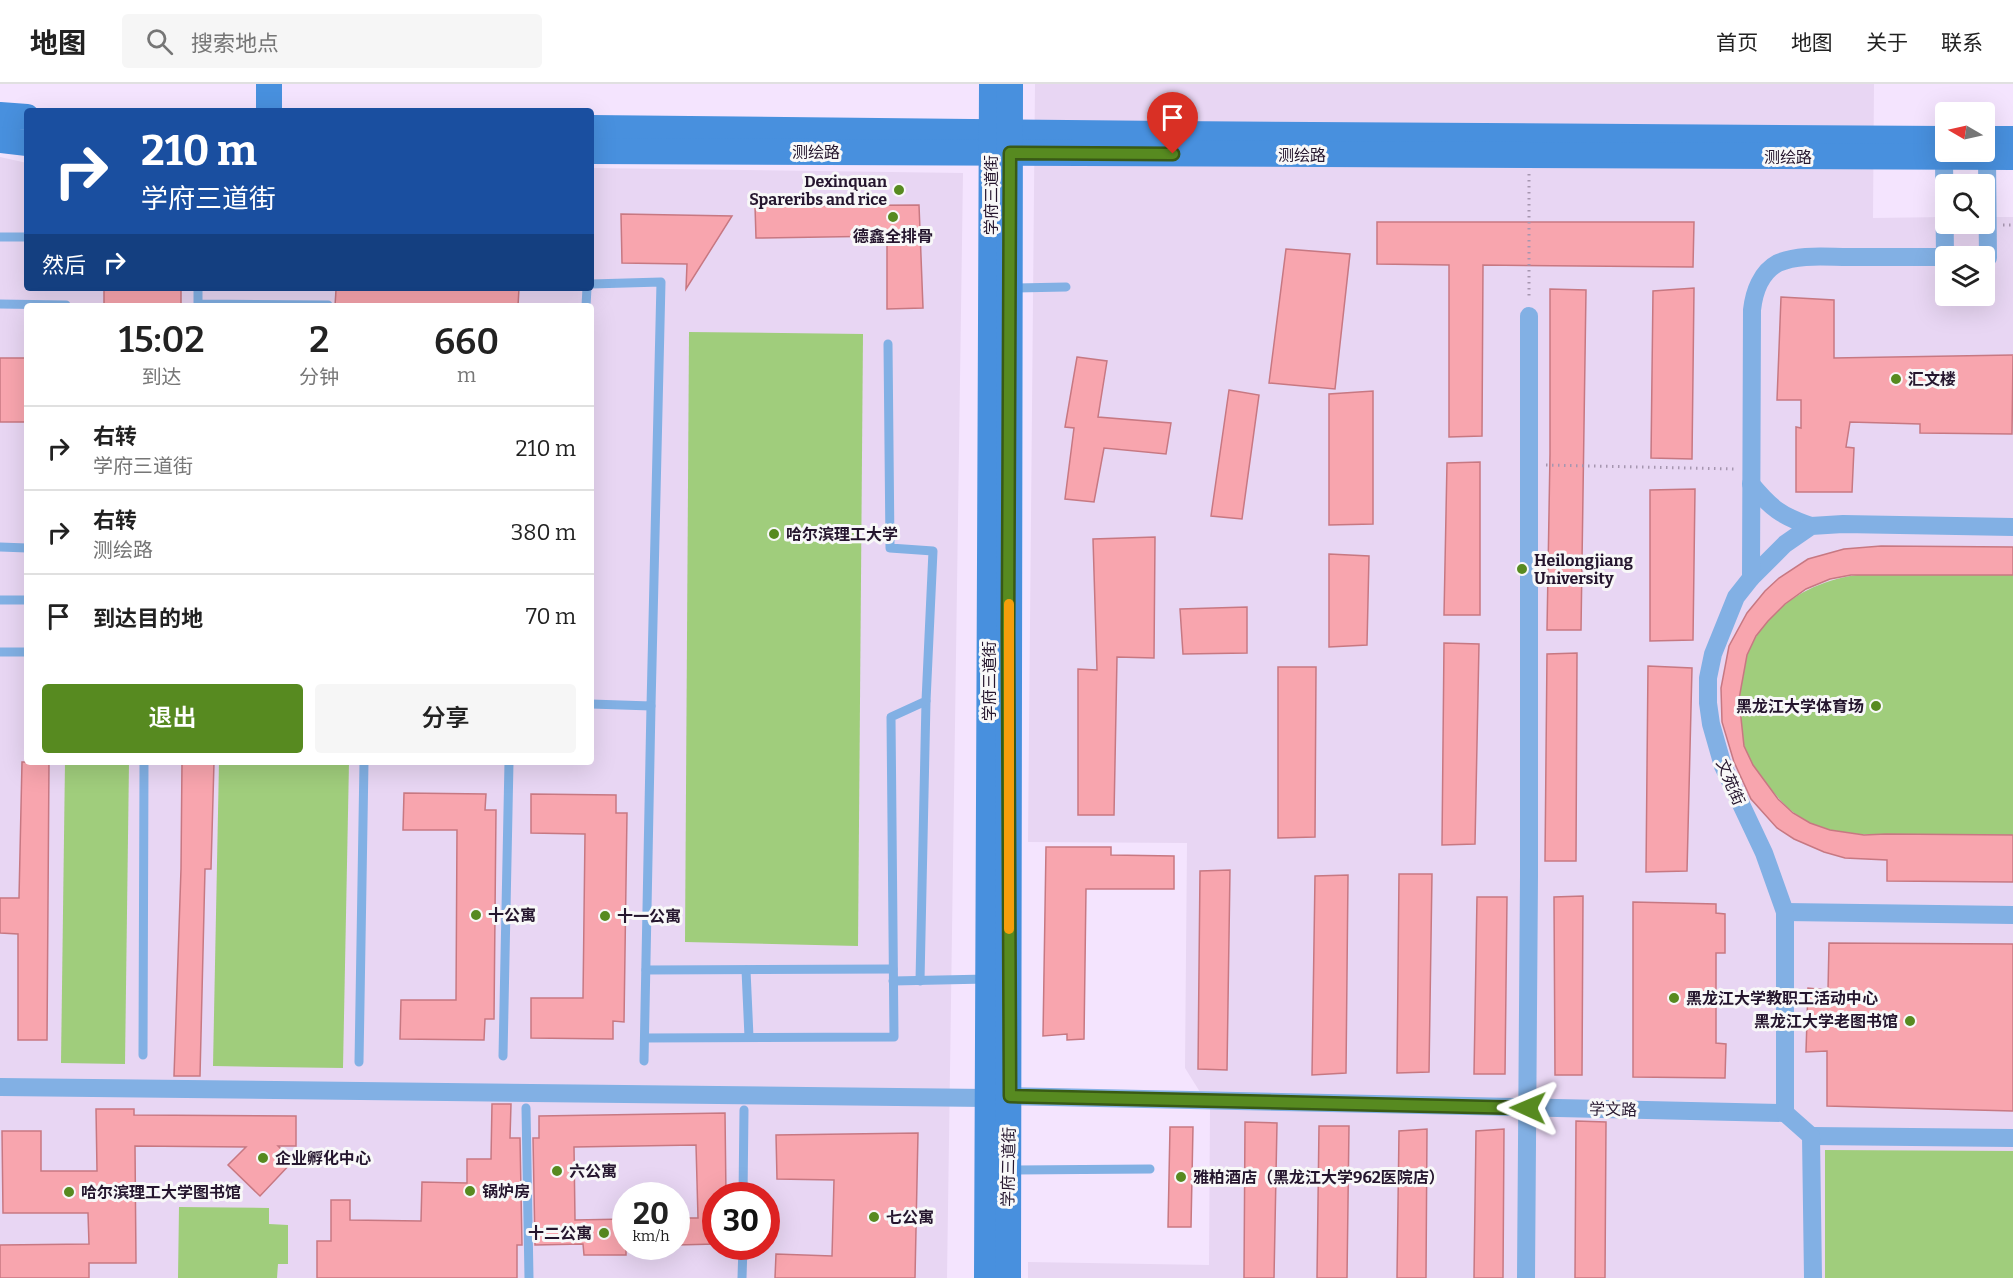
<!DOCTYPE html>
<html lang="zh">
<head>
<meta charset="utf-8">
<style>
	:root { --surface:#fff; --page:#f6f6f6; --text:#222; --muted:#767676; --line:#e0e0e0; --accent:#578a20 }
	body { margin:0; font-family:Bitter,"Noto Sans SC",serif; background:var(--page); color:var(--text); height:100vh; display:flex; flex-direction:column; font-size:22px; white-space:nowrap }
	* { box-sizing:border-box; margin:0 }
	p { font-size:20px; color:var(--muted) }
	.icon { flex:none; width:33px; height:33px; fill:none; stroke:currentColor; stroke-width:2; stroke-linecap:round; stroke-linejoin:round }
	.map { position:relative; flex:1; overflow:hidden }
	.side { position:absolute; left:24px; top:219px; width:570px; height:462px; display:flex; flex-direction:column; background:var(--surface); border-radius:6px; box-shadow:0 6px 24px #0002 }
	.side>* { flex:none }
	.hud { position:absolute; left:24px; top:24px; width:570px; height:183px; border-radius:6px; box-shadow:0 6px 24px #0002; background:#1a4fa0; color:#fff; overflow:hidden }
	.needle { width:39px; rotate:279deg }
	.fabs { position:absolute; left:1935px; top:18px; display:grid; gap:12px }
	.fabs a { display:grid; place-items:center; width:60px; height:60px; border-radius:6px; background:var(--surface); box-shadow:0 6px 24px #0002; font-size:30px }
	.speed { position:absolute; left:612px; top:1098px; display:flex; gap:12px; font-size:30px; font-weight:700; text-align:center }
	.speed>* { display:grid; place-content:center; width:78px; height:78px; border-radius:50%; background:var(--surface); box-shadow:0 6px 24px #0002; line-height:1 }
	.speed small { font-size:15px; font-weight:400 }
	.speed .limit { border:9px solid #d22; background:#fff; color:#111 }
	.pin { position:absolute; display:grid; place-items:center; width:51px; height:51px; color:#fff; margin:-62px -26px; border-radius:50% 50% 50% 0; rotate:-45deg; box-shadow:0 0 6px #0007 }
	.pin .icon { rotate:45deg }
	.me { position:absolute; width:66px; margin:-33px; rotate:271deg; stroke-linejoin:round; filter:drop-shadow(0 0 4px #0008) }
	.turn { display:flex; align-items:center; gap:21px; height:126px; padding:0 18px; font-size:27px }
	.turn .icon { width:78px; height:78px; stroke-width:2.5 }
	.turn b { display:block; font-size:42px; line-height:51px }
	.then { display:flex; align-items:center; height:57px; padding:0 18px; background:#0003; gap:12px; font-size:22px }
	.eta { display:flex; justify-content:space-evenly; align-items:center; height:102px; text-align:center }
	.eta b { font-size:36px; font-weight:600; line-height:42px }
	.primary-button { display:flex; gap:12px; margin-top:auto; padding:12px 18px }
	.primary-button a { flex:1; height:69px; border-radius:6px; background:var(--accent); color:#fff; font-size:24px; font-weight:600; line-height:69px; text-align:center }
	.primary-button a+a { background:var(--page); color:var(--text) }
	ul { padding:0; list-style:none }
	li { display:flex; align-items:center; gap:18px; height:84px; padding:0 18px; border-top:2px solid var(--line) }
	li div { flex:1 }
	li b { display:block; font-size:22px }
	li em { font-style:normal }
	header { display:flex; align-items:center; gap:36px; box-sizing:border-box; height:84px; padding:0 30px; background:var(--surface); border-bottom:2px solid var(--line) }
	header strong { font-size:28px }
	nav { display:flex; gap:33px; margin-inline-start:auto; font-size:21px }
	.search { width:420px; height:54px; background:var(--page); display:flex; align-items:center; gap:15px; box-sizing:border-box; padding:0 21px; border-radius:6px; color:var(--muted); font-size:22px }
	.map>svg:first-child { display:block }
	.built { fill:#e8d6f3; fill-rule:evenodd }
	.green { fill:#a0cd7c }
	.building { fill:#f8a5ae; stroke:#c77882; stroke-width:1.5 }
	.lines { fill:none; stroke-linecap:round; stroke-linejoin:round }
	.path { stroke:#a696b0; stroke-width:3; stroke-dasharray:1.5 4.5; stroke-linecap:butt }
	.lane { stroke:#82b0e4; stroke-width:9 }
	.street { stroke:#82b0e4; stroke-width:18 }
	.secondary { stroke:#4890de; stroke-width:26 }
	.route-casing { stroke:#395a15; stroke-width:15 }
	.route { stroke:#578a20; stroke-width:10 }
	.slow { stroke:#f59e0b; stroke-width:10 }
	.poi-dot { fill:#578a20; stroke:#f8f8f8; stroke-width:2 }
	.labels { text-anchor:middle; stroke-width:6; stroke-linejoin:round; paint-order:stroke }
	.street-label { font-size:16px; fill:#25162e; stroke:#f8f8f8 }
	.poi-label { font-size:16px; font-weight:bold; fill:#25162e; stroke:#f8f8f8; text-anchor:start }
</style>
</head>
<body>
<header>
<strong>地图</strong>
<div class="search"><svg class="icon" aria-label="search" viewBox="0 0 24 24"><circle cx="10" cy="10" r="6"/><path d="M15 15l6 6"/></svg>搜索地点</div>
<nav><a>首页</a><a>地图</a><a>关于</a><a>联系</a></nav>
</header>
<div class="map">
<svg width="2013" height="1194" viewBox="0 0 2013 1194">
	<rect width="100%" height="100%" fill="#f4e4fe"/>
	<g class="built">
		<path d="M1035,0H1874L1873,134L1945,133L1946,140H1984L1985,133H2013V1194H1028V1178L1209,1181L1210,1024L1185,984L1187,759L1028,758ZM1946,172H1984V212H1946Z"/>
		<path d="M0,73L27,79V204H591V84L963,89L947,1194H0ZM27,222H591V678H27ZM626,1112H676V1162H626ZM716,1112H766V1162H716Z"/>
	</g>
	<g class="green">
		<polygon points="689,248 863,250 858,862 685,858"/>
		<path d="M1868,490L2013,491V751C1978,751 1943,750 1908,750C1875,750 1841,754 1810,739C1792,730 1779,716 1767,700C1758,688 1747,676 1744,661C1742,654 1742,646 1741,639C1740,631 1739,623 1739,616C1738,543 1799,494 1868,490Z"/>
		<polygon points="65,678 129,678 125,980 61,979"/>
		<polygon points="219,678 349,678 343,984 213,982"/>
		<polygon points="1825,1066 2013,1067 2013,1194 1825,1194"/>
		<polygon points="179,1123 269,1124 269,1140 288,1141 288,1180 278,1180 277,1194 178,1194"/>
	</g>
	<g class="building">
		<polygon points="919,121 923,224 887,225 887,152 756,154 755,122"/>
		<polygon points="621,130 732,132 686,205 687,180 622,179"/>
		<polygon points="1377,138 1694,138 1693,183 1483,181 1482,352 1449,353 1449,181 1377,180"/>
		<polygon points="1286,165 1350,170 1335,305 1269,299"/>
		<rect x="104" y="204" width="77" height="18"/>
		<polygon points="351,204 519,204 518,222 335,222 336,206 351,206"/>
		<polygon points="1694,204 1692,375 1651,374 1653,207"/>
		<polygon points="1550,205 1586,206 1581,546 1547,546 1550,370"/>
		<polygon points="1781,213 1834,216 1834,274 2013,271 2012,350 1920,349 1920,340 1850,338 1846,363 1854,364 1852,408 1796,408 1796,343 1801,344 1801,316 1777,316"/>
		<polygon points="1077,273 1107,277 1098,333 1171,339 1166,370 1104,364 1094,418 1065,415 1074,344 1065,343"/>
		<rect x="0" y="274" width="27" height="64"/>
		<polygon points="1229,306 1259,311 1242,435 1211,432"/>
		<polygon points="1373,307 1373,440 1329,441 1329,310"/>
		<polygon points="1480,378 1480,531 1444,531 1447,379"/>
		<polygon points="1695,405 1693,556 1650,557 1650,406"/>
		<polygon points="1155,453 1154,574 1117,573 1114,731 1078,731 1078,585 1097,586 1093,455"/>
		<polygon points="1881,462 2013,463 2013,491 1851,491 1830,495 1806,505 1785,520 1768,537 1756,552 1747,571 1739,615 1744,662 1753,681 1778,715 1793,729 1810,739 1830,746 1864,751 1886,750 2013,751 2013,798 1887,797 1887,776 1845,774 1824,768 1794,755 1777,744 1751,715 1734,678 1722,638 1721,604 1729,562 1747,529 1765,507 1779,494 1808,475 1844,465"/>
		<polygon points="1329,470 1369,472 1367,561 1329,563"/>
		<polygon points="1247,523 1247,569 1183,570 1180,525"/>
		<polygon points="1444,559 1479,560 1475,760 1442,761"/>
		<polygon points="1577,569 1576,777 1545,777 1547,570"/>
		<polygon points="1648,582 1692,584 1687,787 1646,788"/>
		<polygon points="1278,583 1316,583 1315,753 1278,754"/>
		<polygon points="22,678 49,678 47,956 18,956 18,850 0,849 0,814 19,814"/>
		<polygon points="182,678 214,678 211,785 205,785 200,992 174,992 181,785"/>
		<polygon points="404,709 486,710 485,726 496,726 494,935 485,935 484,956 400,955 401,916 456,916 457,746 403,746"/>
		<polygon points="531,710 616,711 616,729 627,729 624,938 613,937 613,955 531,954 531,914 583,914 585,750 531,749"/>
		<polygon points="1046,763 1111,763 1111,771 1174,772 1174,805 1086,805 1084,955 1067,956 1067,950 1043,952"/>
		<polygon points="1230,786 1227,986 1198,985 1200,787"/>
		<polygon points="1399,790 1432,790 1429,988 1397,989"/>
		<polygon points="1348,791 1346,989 1312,991 1315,792"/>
		<polygon points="1583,812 1582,991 1555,991 1554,813"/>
		<polygon points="1477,813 1507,813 1505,990 1474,990"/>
		<polygon points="1633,818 1716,820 1716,829 1725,830 1725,869 1716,869 1716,959 1726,960 1725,994 1633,993"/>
		<polygon points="1829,859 2013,860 2013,1027 1827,1022 1827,967 1806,968 1808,904 1828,906"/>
		<polygon points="492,1020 511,1020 510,1054 520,1054 522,1161 517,1161 517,1194 317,1194 317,1157 331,1157 331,1116 350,1116 350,1136 421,1137 422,1098 467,1099 467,1075 491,1075"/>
		<polygon points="96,1025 134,1025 134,1031 296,1032 296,1062 278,1062 293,1077 260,1112 228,1081 246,1063 135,1062 136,1179 89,1179 89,1194 0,1194 0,1161 89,1160 88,1129 3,1129 2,1047 41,1047 41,1087 97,1087"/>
		<polygon points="725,1029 726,1112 716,1112 716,1160 676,1161 676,1134 698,1134 696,1061 574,1063 575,1136 626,1135 626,1171 584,1171 583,1160 535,1161 533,1054 539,1054 539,1032"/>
		<polygon points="1576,1037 1606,1038 1605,1194 1575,1194"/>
		<polygon points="1245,1038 1277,1039 1274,1194 1244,1194"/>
		<polygon points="1319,1042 1349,1042 1347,1194 1317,1194"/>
		<polygon points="1170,1043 1193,1043 1191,1143 1168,1143"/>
		<polygon points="1427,1045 1426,1194 1397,1194 1399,1047"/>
		<polygon points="1504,1045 1503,1194 1474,1194 1476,1047"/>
		<polygon points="918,1049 915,1194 775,1194 776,1170 832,1172 834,1096 777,1095 776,1051"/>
	</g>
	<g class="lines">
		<g class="path">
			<polyline points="1529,90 1529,215"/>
			<polyline points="2003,141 2013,141"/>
			<polyline points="1546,381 1734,385"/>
		</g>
		<g class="lane">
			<polyline points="0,153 27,153"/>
			<polyline points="591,200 661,198 651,622 591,620"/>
			<polyline points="198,204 198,220 328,221"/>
			<polyline points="1012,204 1066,203"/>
			<polyline points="0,220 66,221"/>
			<polyline points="586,222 587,204"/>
			<polyline points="0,463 27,464"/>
			<polyline points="0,516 27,516"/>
			<polyline points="0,568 27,568"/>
			<polyline points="646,886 893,885"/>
			<polyline points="746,886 749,953"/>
			<polyline points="893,897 987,895"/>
			<polyline points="920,897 926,617"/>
			<polyline points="645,954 894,953 891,633 926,617 933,467 890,464 888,260"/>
			<polyline points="143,971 144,678"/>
			<polyline points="503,972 509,678"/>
			<polyline points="644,977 651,622"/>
			<polyline points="359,978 364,678"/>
			<polyline points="526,1024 529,1194"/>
			<polyline points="1010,1086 1150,1085"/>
			<polyline points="743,1112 744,1026"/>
			<polyline points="742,1194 743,1162"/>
		</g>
		<g class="street">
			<polyline points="1944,74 1945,173"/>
			<polyline points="1984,174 1988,174 1987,73"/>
			<path d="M1751,400C1771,424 1781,432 1811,442"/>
			<polyline points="1751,494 1785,460 1811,442 1843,440 2013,443"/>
			<polyline points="1785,828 2013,831"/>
			<polyline points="0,1003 987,1014"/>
			<polyline points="1010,1012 1785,1029"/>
			<polyline points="1811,1052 2013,1054"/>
			<polyline points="1526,1194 1529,792 1529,232"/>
			<path d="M1813,1194L1811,1052L1785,1029V828L1764,769L1723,682L1711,640L1708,619V594L1713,570L1736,513L1751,494L1752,226C1754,208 1761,188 1778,179C1799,170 1826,173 1848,173C1880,173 1913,173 1946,173"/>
		</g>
		<g class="secondary">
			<polyline points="269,27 269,0"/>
			<polyline points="0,31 27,33"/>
			<polyline points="591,44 1170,50 1946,55"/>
			<polyline points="1984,55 2013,55"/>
			<polyline points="0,56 27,59"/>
			<polyline points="591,67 2013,73"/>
			<polyline points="987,1194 992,0"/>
			<polyline points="1008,1194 1010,0"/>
		</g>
	</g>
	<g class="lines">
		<g class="route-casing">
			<polyline id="route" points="1173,70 1010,69 1008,546 1010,1012 1528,1024"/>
		</g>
		<use href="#route" class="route"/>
		<polyline class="slow" points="1009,520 1009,845"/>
	</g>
	<g class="poi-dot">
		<circle cx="899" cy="106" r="6"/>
		<circle cx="893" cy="133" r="6"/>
		<circle cx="1896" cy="295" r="6"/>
		<circle cx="774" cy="450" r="6"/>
		<circle cx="1522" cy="485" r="6"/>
		<circle cx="1876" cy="622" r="6"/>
		<circle cx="476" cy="831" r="6"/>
		<circle cx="605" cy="832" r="6"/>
		<circle cx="1674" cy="914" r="6"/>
		<circle cx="1910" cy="937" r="6"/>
		<circle cx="263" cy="1074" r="6"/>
		<circle cx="557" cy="1087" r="6"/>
		<circle cx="1181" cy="1093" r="6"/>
		<circle cx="470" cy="1107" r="6"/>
		<circle cx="69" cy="1108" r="6"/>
		<circle cx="874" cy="1133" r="6"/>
		<circle cx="604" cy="1149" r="6"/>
	</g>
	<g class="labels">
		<g class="street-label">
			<text x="816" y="74">测绘路</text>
			<text x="1302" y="77">测绘路</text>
			<text x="1788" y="79">测绘路</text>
			<text transform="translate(991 111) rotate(-90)" y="6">学府三道街</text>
			<text transform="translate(989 597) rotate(-90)" y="6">学府三道街</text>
			<text transform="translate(1731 698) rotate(67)" y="6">文苑街</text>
			<text transform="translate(1613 1025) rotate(1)" y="6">学文路</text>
			<text transform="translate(1008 1083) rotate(-89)" y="6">学府三道街</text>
		</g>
		<g class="poi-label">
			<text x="887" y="103" text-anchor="end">Dexinquan<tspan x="887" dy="18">Spareribs and rice</tspan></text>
			<text x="893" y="158" text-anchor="middle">德鑫全排骨</text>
			<text x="1908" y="301">汇文楼</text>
			<text x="786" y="456">哈尔滨理工大学</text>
			<text x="1534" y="482">Heilongjiang<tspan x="1534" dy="18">University</tspan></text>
			<text x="1864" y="628" text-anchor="end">黑龙江大学体育场</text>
			<text x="488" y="837">十公寓</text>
			<text x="617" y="838">十一公寓</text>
			<text x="1686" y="920">黑龙江大学教职工活动中心</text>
			<text x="1898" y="943" text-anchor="end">黑龙江大学老图书馆</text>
			<text x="275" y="1080">企业孵化中心</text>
			<text x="569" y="1093">六公寓</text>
			<text x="1193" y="1099">雅柏酒店（黑龙江大学962医院店）</text>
			<text x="482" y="1113">锅炉房</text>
			<text x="81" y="1114">哈尔滨理工大学图书馆</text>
			<text x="886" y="1139">七公寓</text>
			<text x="592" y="1155" text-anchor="end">十二公寓</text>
		</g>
	</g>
</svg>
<div class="fabs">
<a><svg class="needle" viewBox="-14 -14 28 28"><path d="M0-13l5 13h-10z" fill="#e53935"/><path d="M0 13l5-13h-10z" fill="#767676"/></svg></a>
<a><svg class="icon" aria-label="search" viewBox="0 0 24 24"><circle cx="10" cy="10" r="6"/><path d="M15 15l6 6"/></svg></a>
<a><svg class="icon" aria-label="layers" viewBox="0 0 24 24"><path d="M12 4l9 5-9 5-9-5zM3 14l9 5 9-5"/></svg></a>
</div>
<div class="speed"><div>20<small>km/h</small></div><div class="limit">30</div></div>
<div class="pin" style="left:1173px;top:70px;background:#d93025"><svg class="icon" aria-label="arrive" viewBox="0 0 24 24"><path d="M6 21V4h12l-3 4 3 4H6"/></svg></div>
<svg class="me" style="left:1528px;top:1024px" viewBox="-20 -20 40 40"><path d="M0-17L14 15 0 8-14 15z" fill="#578a20" stroke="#fff" stroke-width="4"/></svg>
<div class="hud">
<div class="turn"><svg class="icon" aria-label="right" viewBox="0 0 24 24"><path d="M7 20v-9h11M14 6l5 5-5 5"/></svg><div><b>210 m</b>学府三道街</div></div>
<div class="then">然后<svg class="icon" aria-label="right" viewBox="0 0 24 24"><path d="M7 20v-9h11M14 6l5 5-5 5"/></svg></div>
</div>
<section class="side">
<div class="eta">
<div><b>15:02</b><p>到达</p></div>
<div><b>2</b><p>分钟</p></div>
<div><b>660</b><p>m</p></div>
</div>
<ul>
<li><svg class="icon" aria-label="right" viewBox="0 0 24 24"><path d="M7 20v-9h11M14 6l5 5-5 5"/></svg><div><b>右转</b><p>学府三道街</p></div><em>210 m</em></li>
<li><svg class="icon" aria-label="right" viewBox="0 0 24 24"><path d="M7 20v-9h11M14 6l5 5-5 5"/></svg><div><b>右转</b><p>测绘路</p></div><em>380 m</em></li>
<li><svg class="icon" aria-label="arrive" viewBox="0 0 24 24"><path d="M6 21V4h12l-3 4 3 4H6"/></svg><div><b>到达目的地</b></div><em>70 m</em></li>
</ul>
<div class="primary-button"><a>退出</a><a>分享</a></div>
</section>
</div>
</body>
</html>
